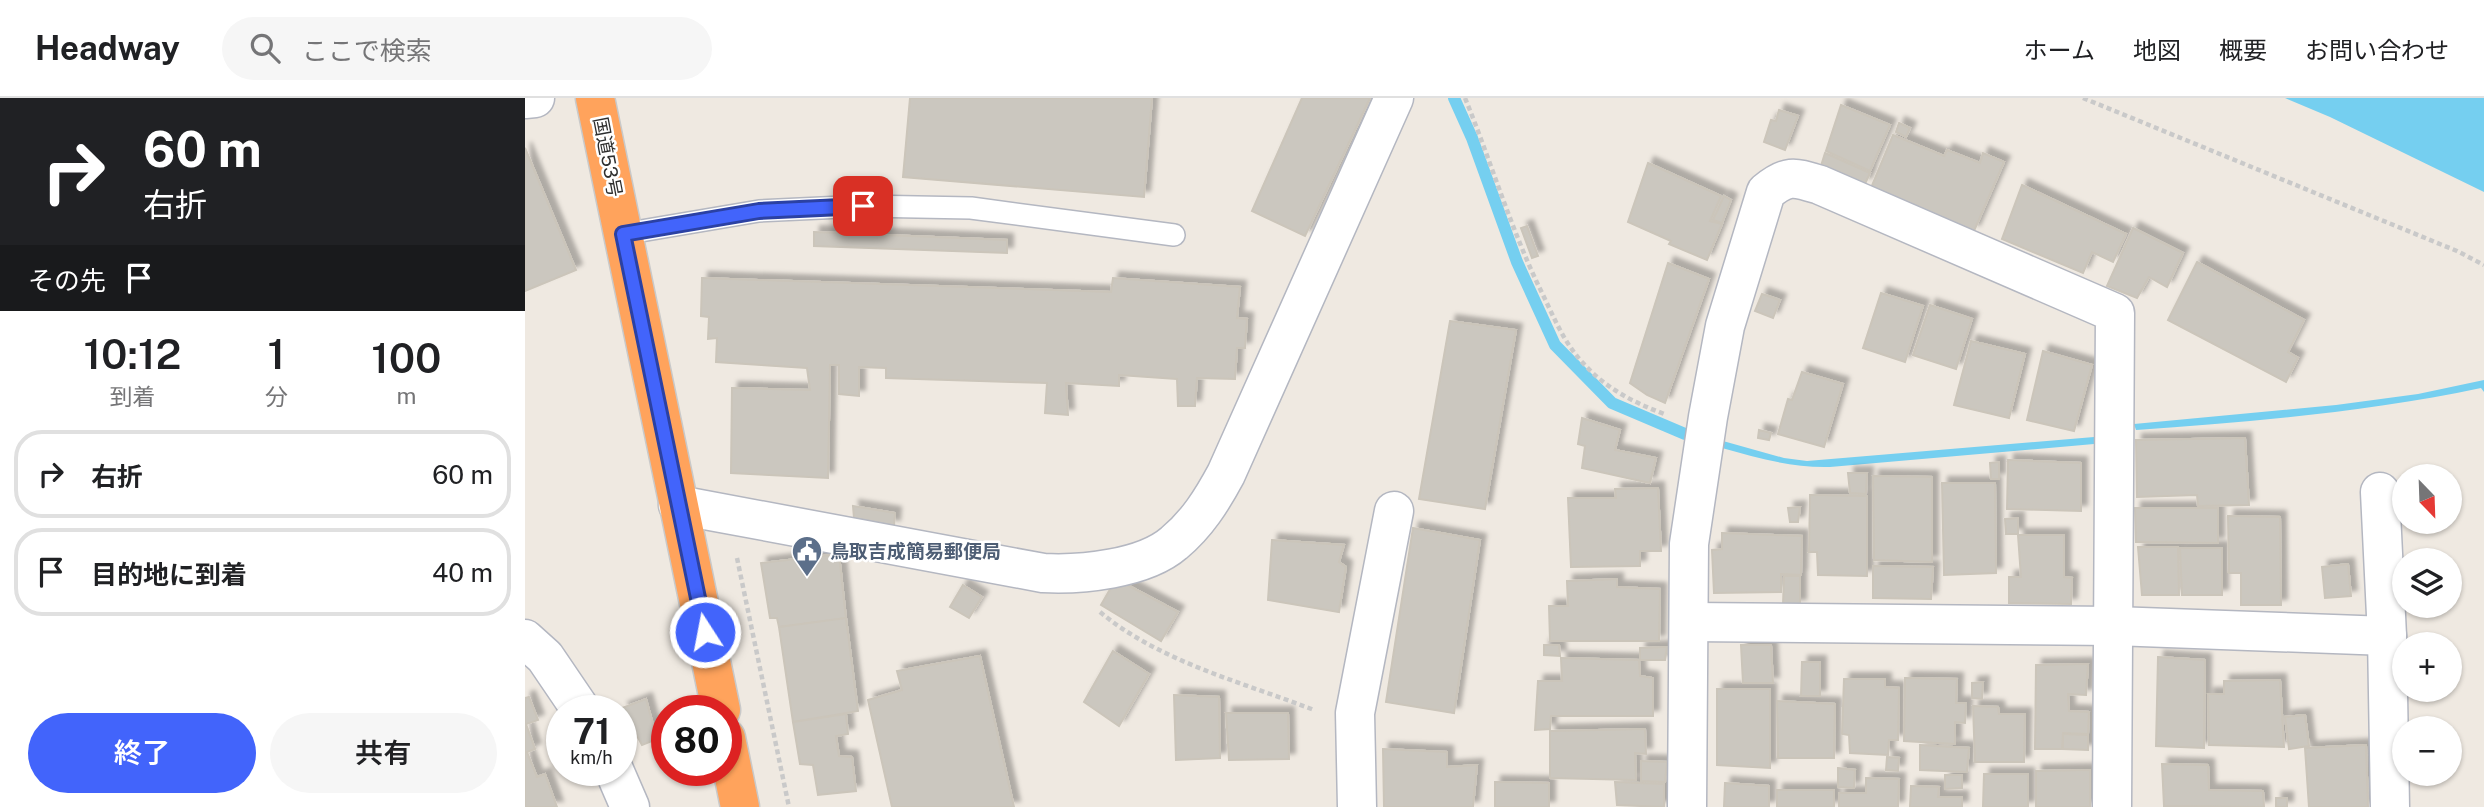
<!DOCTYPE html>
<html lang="ja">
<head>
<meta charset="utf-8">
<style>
	:root { --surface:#fff; --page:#f6f6f6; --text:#202124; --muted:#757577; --line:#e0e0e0; --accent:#4264fb }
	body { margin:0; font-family:"Public Sans","Noto Sans JP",sans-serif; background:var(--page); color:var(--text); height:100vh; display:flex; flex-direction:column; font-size:26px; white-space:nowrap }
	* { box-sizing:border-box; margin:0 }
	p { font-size:23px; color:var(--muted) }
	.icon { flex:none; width:38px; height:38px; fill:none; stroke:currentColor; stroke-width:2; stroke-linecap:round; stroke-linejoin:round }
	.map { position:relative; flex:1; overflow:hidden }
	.details { display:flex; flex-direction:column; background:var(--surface); width:525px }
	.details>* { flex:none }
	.top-card { background:#202124; color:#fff; overflow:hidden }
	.needle { width:46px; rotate:157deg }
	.fabs { position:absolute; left:1867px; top:366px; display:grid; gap:14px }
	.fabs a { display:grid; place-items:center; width:70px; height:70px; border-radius:50%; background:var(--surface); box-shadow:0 2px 5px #0004; font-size:35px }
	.speed { position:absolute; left:21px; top:597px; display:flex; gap:14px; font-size:35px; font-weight:700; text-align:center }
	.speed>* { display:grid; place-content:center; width:91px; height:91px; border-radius:50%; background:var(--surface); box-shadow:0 2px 5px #0004; line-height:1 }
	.speed small { font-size:18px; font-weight:400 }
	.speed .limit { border:10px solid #d22; background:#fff; color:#111 }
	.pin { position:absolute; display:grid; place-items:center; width:60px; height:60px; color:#fff; margin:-30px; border-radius:14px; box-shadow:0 4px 10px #0006 }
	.me { position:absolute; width:77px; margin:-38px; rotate:349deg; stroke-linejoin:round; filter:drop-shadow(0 0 5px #0008) }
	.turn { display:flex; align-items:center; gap:24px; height:147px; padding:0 28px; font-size:32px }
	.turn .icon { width:91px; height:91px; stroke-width:2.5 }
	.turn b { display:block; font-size:49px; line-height:60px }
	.then { display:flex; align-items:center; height:66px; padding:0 28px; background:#0003; gap:14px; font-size:26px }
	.eta { display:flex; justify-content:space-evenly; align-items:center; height:119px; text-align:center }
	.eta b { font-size:42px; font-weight:600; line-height:49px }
	.action { display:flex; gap:14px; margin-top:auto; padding:14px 28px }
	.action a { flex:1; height:80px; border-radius:42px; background:var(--accent); color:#fff; font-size:28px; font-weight:600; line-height:80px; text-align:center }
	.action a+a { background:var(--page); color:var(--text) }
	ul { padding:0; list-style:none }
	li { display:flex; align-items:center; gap:21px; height:88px; margin:0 14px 10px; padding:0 14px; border:4px solid var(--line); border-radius:28px }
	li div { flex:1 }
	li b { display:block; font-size:26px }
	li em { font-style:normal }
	header { display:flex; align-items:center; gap:42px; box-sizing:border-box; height:98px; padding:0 35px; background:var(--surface); border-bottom:2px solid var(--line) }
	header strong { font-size:33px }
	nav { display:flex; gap:38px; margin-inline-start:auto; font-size:24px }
	.search { width:490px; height:63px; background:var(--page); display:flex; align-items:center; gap:18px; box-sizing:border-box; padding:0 24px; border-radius:38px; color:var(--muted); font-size:26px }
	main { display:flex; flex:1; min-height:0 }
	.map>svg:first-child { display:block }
	.water { fill:#75cff0 }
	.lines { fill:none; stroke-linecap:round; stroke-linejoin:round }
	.stream { stroke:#75cff0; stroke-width:12 }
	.building { fill:#cbc7bf; stroke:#cbc5ba; stroke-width:2; filter:url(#shadow) }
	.lane-casing { stroke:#b4b7c1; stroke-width:24 }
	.street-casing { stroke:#b4b7c1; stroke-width:41 }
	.highway-casing { stroke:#c9c9c9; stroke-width:41 }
	.path { stroke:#c9c9c9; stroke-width:4.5; stroke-dasharray:5 3.5; stroke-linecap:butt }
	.lane { stroke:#fff; stroke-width:21 }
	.street { stroke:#fff; stroke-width:38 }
	.highway { stroke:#ffa35c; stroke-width:38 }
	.route-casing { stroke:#2b41a3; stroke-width:18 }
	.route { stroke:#4264fb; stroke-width:12 }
	.labels { text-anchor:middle; stroke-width:5; stroke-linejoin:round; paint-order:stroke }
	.street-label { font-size:19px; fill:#2e2e2e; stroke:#fff }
	.service-label { font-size:19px; font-weight:bold; fill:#4e5e75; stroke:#fff; text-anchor:start }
</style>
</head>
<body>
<header>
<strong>Headway</strong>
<div class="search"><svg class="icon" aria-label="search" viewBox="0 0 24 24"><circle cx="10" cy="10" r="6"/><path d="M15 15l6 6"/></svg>ここで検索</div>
<nav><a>ホーム</a><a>地図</a><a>概要</a><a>お問い合わせ</a></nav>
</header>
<main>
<section class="details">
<div class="top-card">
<div class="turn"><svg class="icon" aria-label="right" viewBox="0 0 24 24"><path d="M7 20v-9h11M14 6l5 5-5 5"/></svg><div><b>60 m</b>右折</div></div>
<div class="then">その先<svg class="icon" aria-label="arrive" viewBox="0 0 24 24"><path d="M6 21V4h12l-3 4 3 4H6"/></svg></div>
</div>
<div class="eta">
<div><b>10:12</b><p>到着</p></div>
<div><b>1</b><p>分</p></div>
<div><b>100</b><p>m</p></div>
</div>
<ul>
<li><svg class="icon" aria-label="right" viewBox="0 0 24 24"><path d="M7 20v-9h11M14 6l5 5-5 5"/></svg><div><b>右折</b></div><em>60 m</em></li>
<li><svg class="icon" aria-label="arrive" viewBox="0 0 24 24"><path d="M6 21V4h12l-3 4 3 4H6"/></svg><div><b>目的地に到着</b></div><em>40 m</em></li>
</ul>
<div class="action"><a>終了</a><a>共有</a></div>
</section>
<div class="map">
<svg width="1959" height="709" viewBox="0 0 1959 709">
	<defs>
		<filter id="shadow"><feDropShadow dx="6" dy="-6" stdDeviation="2" flood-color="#0004"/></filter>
	</defs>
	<rect width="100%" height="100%" fill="#efe9e1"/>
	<g class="water">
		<polygon points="1760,0 1959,0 1959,94 1805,19"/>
		<path d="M1959,282V294L1956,290C1842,314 1726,324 1611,332L1609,326L1811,307L1893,296Z"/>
		<path d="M1569,339V346L1305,369C1267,370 1233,360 1197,350L1198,343L1259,360L1282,363Z"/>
	</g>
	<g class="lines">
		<polyline class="stream" points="929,0 947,40 992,164 1030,247 1087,305 1160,336"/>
	</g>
	<g class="building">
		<polygon points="385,0 627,0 619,99 378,79"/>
		<polygon points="777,0 845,0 780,138 727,113"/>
		<polygon points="1316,7 1365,27 1345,73 1301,53"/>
		<polygon points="1254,12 1273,18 1260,52 1239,44 1246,22 1251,23"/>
		<polygon points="1374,25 1385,30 1381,39 1371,34"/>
		<polygon points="1368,37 1419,58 1422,52 1455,65 1458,55 1479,64 1449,133 1346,90"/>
		<polygon points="0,50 51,172 0,193"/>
		<polygon points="1300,55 1345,75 1340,86 1296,68"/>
		<polygon points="1123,65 1196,98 1185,123 1197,126 1182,162 1144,146 1146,143 1103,124"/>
		<polygon points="1497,87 1601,136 1588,164 1567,154 1558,175 1477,141"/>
		<polygon points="1199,98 1206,102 1197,125 1188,122"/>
		<polygon points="1002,128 1013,158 1007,160 996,130"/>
		<polygon points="1608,130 1658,155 1642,189 1624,179 1612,200 1582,188"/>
		<polygon points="289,134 482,142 482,155 289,148"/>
		<polygon points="1672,164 1779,222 1763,254 1773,260 1761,284 1643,222"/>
		<polygon points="1143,165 1184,181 1140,305 1122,297 1105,285"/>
		<polygon points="177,180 586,194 588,180 715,189 712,220 722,221 720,250 712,250 710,281 672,280 670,308 653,308 652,281 594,277 594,288 541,285 543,317 520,315 522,285 361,280 361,270 334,269 334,298 314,296 314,267 305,267 303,380 206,375 207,290 285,292 282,270 191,264 192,240 183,241 184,219 176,218"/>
		<polygon points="1356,195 1398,208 1380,264 1338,250"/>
		<polygon points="1237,196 1255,202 1248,220 1230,213"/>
		<polygon points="1405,207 1447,221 1431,271 1388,257"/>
		<polygon points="925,223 991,232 960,411 894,401"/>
		<polygon points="1446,243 1500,256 1484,320 1429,307"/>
		<polygon points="1518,253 1567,267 1549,333 1502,322"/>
		<polygon points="1277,274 1318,286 1299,349 1253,336 1263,301 1267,302"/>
		<polygon points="1057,320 1095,332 1090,352 1131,360 1125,385 1057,370 1060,348 1053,346"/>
		<polygon points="1234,332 1246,335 1244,342 1233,340"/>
		<polygon points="1720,340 1724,407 1673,408 1672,397 1612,399 1611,342"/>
		<polygon points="1483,362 1556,365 1556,413 1482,411"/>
		<polygon points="1474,364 1474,381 1466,381 1465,365"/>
		<polygon points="1323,375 1342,375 1341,396 1325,395"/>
		<polygon points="1348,378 1407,379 1407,464 1349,462"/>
		<polygon points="1417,385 1470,385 1471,475 1419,477"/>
		<polygon points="1133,390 1136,453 1115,453 1115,468 1046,469 1043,400 1091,400 1090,391"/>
		<polygon points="1285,397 1342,398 1342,478 1293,477 1292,454 1284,454"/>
		<polygon points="328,408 370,415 369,428 329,420"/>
		<polygon points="1275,409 1273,424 1265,424 1263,410"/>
		<polygon points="1610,410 1693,410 1693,445 1611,444"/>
		<polygon points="1703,418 1755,419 1756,507 1716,507 1716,475 1704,475"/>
		<polygon points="1493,420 1493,436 1481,436 1480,421"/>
		<polygon points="888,430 955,442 929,615 861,604"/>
		<polygon points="1197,435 1277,438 1276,477 1256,476 1256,494 1189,495 1187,452 1197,451"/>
		<polygon points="1493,437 1539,437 1539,479 1547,480 1546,506 1484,505 1484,479 1496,479"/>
		<polygon points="747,442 819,447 814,464 821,469 814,514 743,502"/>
		<polygon points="1613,449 1653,449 1654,497 1617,497"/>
		<polygon points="1655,450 1697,450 1697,497 1657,497"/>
		<polygon points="314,456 321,520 254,529 252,520 245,520 236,465"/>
		<polygon points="1823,466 1826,498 1800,500 1797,469"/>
		<polygon points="1348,468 1408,469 1406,501 1348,500"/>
		<polygon points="1259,478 1275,478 1275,507 1258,507"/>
		<polygon points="591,481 653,514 636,543 576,507"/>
		<polygon points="1092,481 1092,489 1135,491 1134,543 1025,543 1024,508 1043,508 1042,483"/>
		<polygon points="438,487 457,499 444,520 425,509"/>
		<polygon points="321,520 333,613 268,624 254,529"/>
		<polygon points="1019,547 1034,547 1035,558 1019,557"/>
		<polygon points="1216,547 1246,547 1248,585 1218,585"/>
		<polygon points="1142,549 1140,562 1115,562 1115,550"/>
		<polygon points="588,553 624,576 594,628 559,604"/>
		<polygon points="455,558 489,709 367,709 343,602 377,592 372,573"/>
		<polygon points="1633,559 1680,562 1679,650 1631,648"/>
		<polygon points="1036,560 1114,562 1115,578 1128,580 1128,618 1026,618 1025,631 1010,632 1013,583 1037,583"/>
		<polygon points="1277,564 1295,564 1295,598 1276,598"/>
		<polygon points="1563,566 1561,597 1543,596 1544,613 1564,614 1563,636 1538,635 1537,651 1510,651 1511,567"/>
		<polygon points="1380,580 1432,581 1431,605 1441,605 1440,625 1430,624 1430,646 1379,643"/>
		<polygon points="1319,581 1360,581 1360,589 1374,590 1373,642 1364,642 1363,657 1325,655 1324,637 1317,636"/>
		<polygon points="1755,582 1759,649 1684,647 1683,596 1699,596 1699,583"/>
		<polygon points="1458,584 1457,601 1447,600 1447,585"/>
		<polygon points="1192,591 1245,591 1245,670 1192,667"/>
		<polygon points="649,597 694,599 695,660 651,662"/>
		<polygon points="4,599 13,622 1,626 10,651 2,654 12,679 20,676 32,709 0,709 0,600"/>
		<polygon points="121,601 132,641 117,647 97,610"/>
		<polygon points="1252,603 1310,606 1309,660 1253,660"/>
		<polygon points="1448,608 1473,609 1474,616 1500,616 1499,664 1450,664"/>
		<polygon points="701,615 763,615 764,661 704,662"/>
		<polygon points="321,616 323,636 311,638 314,658 327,659 331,693 293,697 288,667 275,666 268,624"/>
		<polygon points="1780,617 1784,648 1764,651 1760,619"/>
		<polygon points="1120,631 1121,656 1110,655 1111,682 1025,680 1025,633"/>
		<polygon points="1538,636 1563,637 1563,652 1538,651"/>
		<polygon points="1395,647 1444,650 1442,674 1395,672"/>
		<polygon points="1841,647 1843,709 1784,709 1780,650"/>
		<polygon points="858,651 922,654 922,669 952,667 948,709 859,709"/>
		<polygon points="1362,659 1374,660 1373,673 1361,672"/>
		<polygon points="1116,663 1142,664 1140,684 1116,683"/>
		<polygon points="1637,666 1683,667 1684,692 1738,693 1739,709 1639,708"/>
		<polygon points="1313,670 1330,672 1329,690 1313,689"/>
		<polygon points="1565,672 1565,709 1511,709 1511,673"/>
		<polygon points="1459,676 1503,676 1503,709 1458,709"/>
		<polygon points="1420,677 1437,677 1437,690 1420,691"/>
		<polygon points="1341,680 1374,681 1373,709 1314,709 1314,695 1341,695"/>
		<polygon points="970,684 1024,685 1024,709 970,709"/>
		<polygon points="1090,684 1139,686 1139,709 1092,707"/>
		<polygon points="1200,685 1244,688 1244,709 1199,709"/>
		<polygon points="1386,688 1414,689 1413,699 1437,699 1437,709 1385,709"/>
		<rect x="1252" y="692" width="57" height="17"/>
		<rect x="1751" y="700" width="11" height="9"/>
	</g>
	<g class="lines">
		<g class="lane-casing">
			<polyline id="lane" points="98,136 234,113 339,108 446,110 649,137"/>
		</g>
		<g class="street-casing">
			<g id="street">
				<polyline points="0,1 10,0"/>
				<polyline points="1855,394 1862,538 1865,709"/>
				<path d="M153,407L518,475C556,477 619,471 649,445C672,426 687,402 701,376L869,0"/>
				<polyline points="1164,524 1589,528 1862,538"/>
				<polyline points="0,541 20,559 56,612"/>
				<polyline points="89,672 105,709"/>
				<polyline points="832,709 830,615 869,413"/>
				<path d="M1162,709L1164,446L1183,319L1200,228L1241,94C1263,76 1269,79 1295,87L1590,215L1587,709"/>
			</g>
		</g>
		<g class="highway-casing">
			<g id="highway">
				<polyline points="70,0 196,612"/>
				<polyline points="201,640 215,709"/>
			</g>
		</g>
		<g class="path">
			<path d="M940,0C967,66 987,135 1019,199C1030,222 1039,244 1057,264C1080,290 1109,305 1142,317"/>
			<polyline points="1558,0 1932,153 1959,167"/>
			<polyline points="212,460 264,709"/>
			<path d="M575,514C635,564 717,584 789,612"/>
		</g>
		<use href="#lane" class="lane"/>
		<use href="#street" class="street"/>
		<use href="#highway" class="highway"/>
	</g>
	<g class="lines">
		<g class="route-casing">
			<polyline id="route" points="180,534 98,136 234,113 338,108"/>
		</g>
		<use href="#route" class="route"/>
	</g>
	<defs>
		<g id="civic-pin" transform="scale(1.575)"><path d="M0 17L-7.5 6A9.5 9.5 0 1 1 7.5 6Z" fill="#5c6f8a" stroke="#fff"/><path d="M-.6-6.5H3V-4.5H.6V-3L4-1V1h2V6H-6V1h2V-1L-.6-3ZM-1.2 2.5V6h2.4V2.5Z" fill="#fff"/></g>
	</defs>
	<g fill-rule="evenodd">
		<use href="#civic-pin" x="282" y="453"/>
	</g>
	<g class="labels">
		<g class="street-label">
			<text transform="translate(83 59) rotate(79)" y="7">国道53号</text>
		</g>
		<g class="service-label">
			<text x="305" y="460">鳥取吉成簡易郵便局</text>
		</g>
	</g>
</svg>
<div class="fabs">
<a><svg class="needle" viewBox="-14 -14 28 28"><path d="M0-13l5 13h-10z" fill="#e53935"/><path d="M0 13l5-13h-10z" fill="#757577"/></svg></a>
<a><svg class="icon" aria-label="layers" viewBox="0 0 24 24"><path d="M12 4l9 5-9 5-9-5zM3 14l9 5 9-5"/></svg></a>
<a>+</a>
<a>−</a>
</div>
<div class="speed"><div>71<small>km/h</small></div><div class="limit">80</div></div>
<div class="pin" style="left:338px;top:108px;background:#d93025"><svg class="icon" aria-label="arrive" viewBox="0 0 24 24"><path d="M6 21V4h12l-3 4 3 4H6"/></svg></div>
<svg class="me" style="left:180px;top:534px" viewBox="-20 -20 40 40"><circle r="17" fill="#4264fb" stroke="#fff" stroke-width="3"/><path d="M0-11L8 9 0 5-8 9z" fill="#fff"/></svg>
</div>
</main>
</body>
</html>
